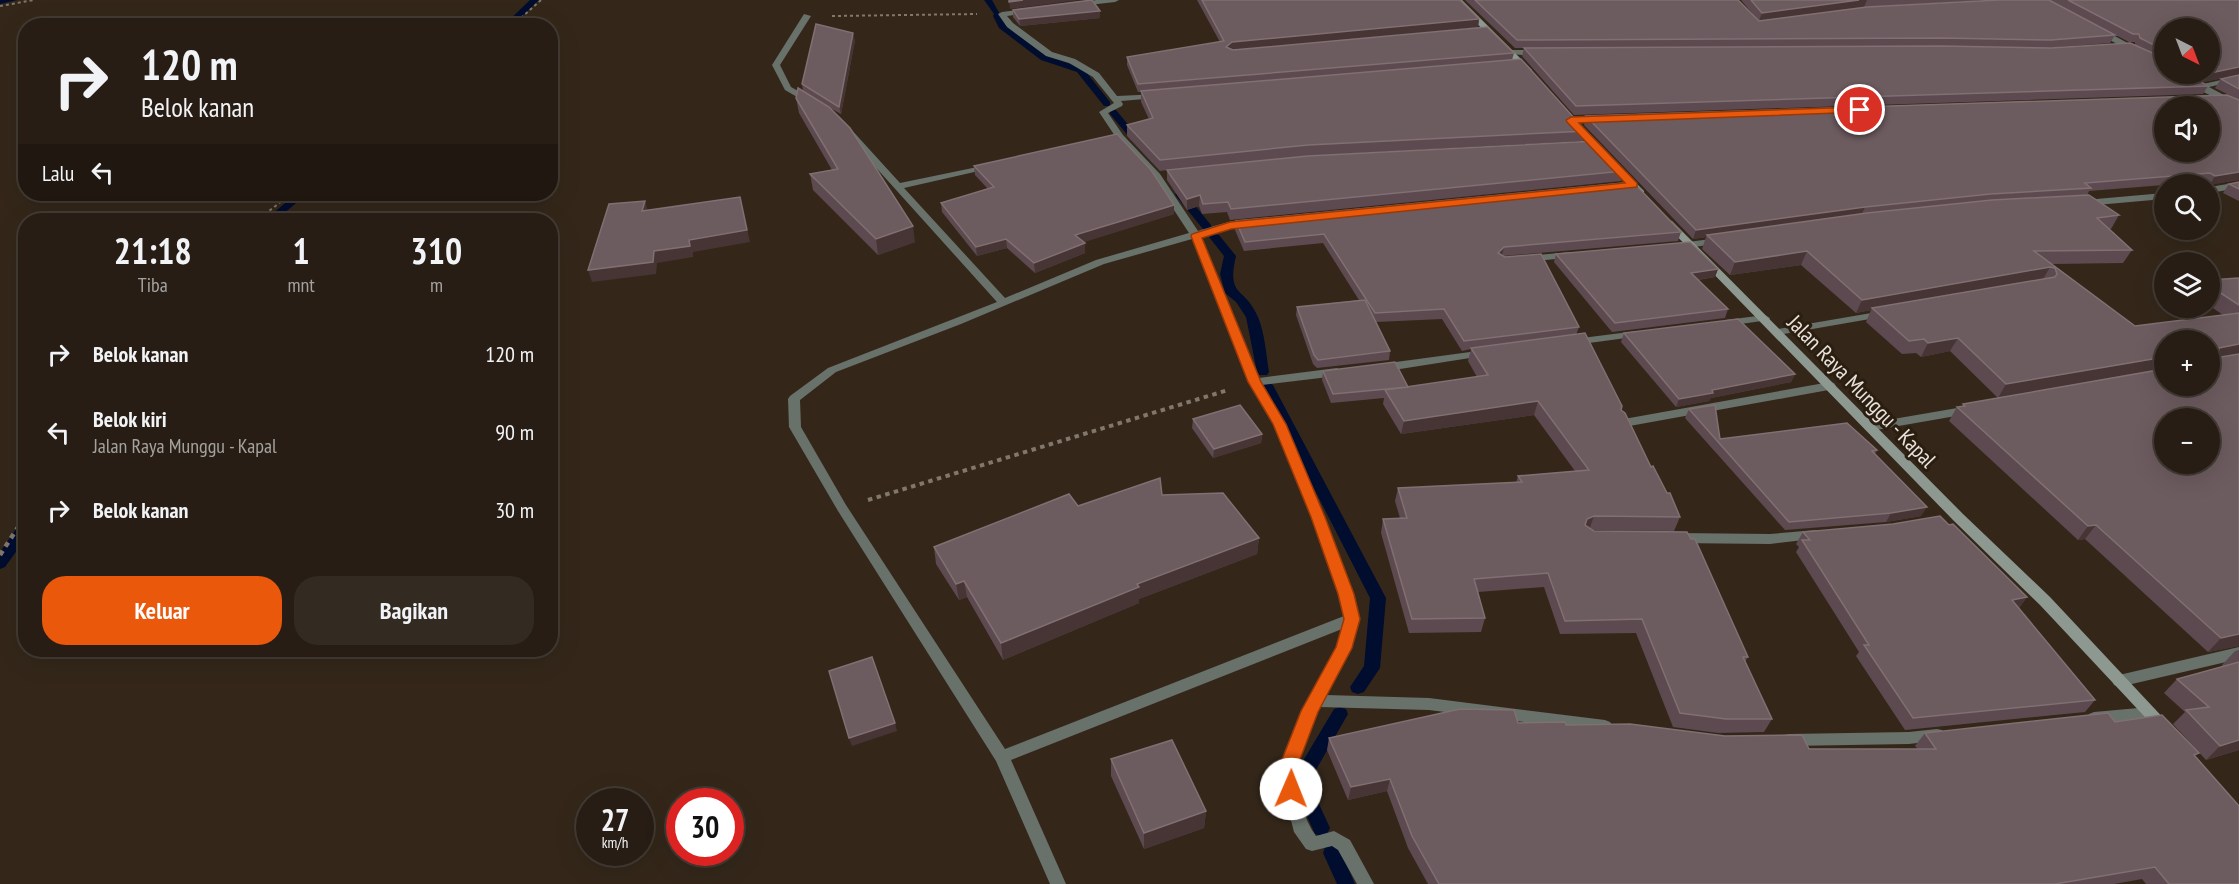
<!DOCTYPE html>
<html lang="id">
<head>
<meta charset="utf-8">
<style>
	:root { --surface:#271d14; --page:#332a22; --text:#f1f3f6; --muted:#a4a2a0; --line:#433b34; --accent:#ea580c }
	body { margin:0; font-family:"PT Sans Narrow",sans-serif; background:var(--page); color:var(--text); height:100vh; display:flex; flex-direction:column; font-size:22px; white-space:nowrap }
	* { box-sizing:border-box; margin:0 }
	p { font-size:20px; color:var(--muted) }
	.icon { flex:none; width:33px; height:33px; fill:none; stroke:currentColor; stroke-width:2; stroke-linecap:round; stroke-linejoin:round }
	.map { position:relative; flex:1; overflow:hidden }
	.sheet { position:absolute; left:18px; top:213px; width:540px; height:444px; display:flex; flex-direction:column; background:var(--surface); border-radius:24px; box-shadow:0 6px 24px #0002,0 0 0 2px var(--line) }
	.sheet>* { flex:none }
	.hud { position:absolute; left:18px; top:18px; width:540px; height:183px; border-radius:24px; box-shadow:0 6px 24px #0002,0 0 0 2px var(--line); background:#271d14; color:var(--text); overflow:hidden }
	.needle { width:39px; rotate:138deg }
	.buttons { position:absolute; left:2154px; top:18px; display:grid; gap:12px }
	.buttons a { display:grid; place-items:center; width:66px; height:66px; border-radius:50%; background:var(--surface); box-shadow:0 6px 24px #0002,0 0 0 2px var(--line); font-size:30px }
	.speed { position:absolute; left:576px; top:788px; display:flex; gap:12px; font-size:30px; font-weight:700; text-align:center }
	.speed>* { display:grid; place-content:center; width:78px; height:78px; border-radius:50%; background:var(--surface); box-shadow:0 6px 24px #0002,0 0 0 2px var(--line); line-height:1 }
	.speed small { font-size:15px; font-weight:400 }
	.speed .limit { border:9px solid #d22; background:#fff; color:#111 }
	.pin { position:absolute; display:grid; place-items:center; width:51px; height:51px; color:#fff; margin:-26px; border:3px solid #fff; border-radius:50%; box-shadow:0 2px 6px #0007 }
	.me { position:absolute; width:66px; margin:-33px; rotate:1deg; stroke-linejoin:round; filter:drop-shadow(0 0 4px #0008) }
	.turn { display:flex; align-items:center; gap:21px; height:126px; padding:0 24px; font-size:27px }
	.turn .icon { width:78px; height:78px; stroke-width:2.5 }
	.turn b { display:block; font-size:42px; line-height:51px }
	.then { display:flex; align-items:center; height:57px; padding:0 24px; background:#0003; gap:12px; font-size:22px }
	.eta { display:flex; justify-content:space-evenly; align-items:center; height:102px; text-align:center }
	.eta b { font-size:36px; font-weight:700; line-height:42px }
	.primary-button { display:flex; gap:12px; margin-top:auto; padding:12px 24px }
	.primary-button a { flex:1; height:69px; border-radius:24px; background:var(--accent); color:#fff; font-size:24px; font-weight:700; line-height:69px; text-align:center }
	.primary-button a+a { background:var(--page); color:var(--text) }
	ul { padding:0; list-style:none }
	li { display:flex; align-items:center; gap:18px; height:78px; padding:0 24px }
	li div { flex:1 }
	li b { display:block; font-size:22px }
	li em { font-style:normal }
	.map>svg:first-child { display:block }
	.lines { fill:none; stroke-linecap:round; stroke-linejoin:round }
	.stream { fill:#000d2f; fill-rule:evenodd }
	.path-far2 { stroke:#82776c; stroke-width:2; stroke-dasharray:3 3; stroke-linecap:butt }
	.path-far1 { stroke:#82776c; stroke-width:4; stroke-dasharray:4.5 4.5; stroke-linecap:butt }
	.path { stroke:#82776c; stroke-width:4.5; stroke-dasharray:5 5; stroke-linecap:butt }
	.street { fill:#69716b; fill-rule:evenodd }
	.secondary { fill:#8d9990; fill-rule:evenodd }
	.wall { fill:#5d4a50; fill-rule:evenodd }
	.shaded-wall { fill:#463534 }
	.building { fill:#6c5b5f; stroke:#807072; stroke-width:1.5; fill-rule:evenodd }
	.route { fill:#ea580c; stroke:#983908; stroke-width:1.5 }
	.labels { text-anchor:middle; stroke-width:6; stroke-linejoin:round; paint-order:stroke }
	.street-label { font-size:22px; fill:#eae2da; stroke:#2a1e11 }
</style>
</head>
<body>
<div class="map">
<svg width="2239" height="884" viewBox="0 0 2239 884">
	<rect width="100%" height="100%" fill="#34271a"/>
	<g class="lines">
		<g class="stream">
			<polygon points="0,0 17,0 0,4"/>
			<polygon points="530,0 539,0 512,26 503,26"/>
			<polygon points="984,0 992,0 1006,25 1047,56 1083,68 1110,102 1110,106 1104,106 1077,72 1041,60 999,28 993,16 994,14"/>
			<polygon points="1110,110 1116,110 1141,140 1141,144 1135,144 1110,114"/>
			<polygon points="1180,191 1184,192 1211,225 1211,229 1203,229 1176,196 1175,194"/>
			<polygon points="296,194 307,194 276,220 265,220"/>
			<path d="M1215,234L1219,235L1236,256C1226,298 1245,286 1258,317C1265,334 1266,354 1269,372L1267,375H1259L1257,372L1246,317L1236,302L1225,293L1220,274L1224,256L1209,237Z"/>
			<polygon points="1267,381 1273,385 1386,598 1380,668 1364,692 1358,694 1352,692 1350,687 1364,666 1370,598 1261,385"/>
			<polygon points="26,521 26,538 5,567 0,569 0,552 21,522"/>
			<polygon points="1340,707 1346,709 1348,714 1309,782 1330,828 1327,834 1321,836 1315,834 1291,781 1334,709"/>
			<polygon points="1332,845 1339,847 1355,884 1337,884 1323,853 1325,847"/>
		</g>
		<g class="path-far2">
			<polyline points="0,6 34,0"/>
			<polyline points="832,16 977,14"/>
			<polyline points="512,26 541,0"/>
			<polyline points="260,218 291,194"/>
		</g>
		<g class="path-far1">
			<polyline points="258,220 262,217"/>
			<polyline points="868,500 1228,390"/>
		</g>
		<polyline class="path" points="0,555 26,515"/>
		<g class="street">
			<polygon points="1096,0 1119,0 1115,2 1080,6 1076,4"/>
			<path d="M1027,9L1031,11L1030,13L1007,16L1013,23L1052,52L1075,59L1099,73L1117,96L1160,94L1161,96L1157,98L1121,101L1123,104L1122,106L1108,113L1123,135L1160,174L1198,231C1212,227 1244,215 1256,223L1251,226L1231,228L1201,236L1259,378L1337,368L1343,372L1337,376L1262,385L1286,424L1324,517L1353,594L1359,619L1351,648L1326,695L1429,698L1605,720L1610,722L1613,726L1610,730L1605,732L1429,710L1320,707C1314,719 1299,752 1298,764C1296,788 1302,817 1316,836L1334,831L1350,840L1374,884H1357L1338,850L1332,846L1312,851L1306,849L1294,832L1283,789L1282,762L1303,711L1337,648L1342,629L1011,760L1066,884H1050L996,761L838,511L789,427L788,399L790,396L828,368L997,302L843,131V127H849L900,183L992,164V168L904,188L1005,298L1096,260L1189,233L1153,178L1117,139L1099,112L1114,103L1093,77L1069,63L1046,56L1007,27L998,14L1002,12ZM1192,239L1249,382L1274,424L1312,517L1339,594L1344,616L1005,749L846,505L801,427L800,400L836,372L961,324L1104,264Z"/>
			<polygon points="804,14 811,16 780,65 791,87 814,100 815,102 811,105 785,90 772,65"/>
			<polygon points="2096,29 2102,29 2164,63 2164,68 2096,33"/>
			<path d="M1508,50H1538L1542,52C1534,56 1515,56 1507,52Z"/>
			<polygon points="2174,74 2183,74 2203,84 2239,76 2239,80 2209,87 2239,103 2239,109 2197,89"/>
			<polygon points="1600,116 1603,117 1603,121 1571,123 1567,120 1571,117"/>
			<polygon points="2239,182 2239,188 2210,193 2210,187"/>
			<polygon points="2164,193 2164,199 2085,206 2080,203 2085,200"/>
			<polygon points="1719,238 1724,241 1722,243 1680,249 1675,246 1680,243"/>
			<polygon points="1570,252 1575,255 1574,257 1527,262 1522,259 1527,256"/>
			<polygon points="1883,311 1887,312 1888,314 1887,316 1778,335 1773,332 1778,329"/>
			<polygon points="1765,315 1770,318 1769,320 1726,326 1721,323 1726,320"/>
			<polygon points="1637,331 1641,332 1642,334 1641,336 1574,345 1569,342 1574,339"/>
			<polygon points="1485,350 1491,353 1489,355 1381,372 1375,368 1381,364"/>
			<polygon points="1830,382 1834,383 1836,386 1834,389 1624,427 1618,423 1624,419"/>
			<polygon points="1969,406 1975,410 1973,413 1870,431 1864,427 1870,423"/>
			<polygon points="1816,530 1821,532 1822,535 1821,538 1770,544 1675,543 1670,541 1668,538 1670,535 1675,533 1770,534"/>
			<polygon points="2239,647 2239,659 2119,687 2114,685 2112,681 2114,677 2119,675"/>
			<polygon points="2150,707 2155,709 2157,713 2155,717 2150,719 2094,724 2089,722 2087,718 2089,714 2094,712"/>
			<polygon points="1937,729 1942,730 1945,735 1942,740 1909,744 1789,746 1784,745 1781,740 1784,735 1789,734 1909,732"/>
		</g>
		<g class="secondary">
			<polygon points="1454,0 1462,0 1532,70 1532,74 1526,74"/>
			<polygon points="1574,120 1577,121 1604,150 1604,154 1598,154 1571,125 1570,123"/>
			<polygon points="1613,162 1616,163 1644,191 1644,195 1638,195 1610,167 1610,163"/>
			<polygon points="1669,220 1672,221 1963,514 2050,597 2168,723 2171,727 2168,731 2163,733 2158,731 2040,605 1953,520 1666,225 1664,223"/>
		</g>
	</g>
	<g class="wall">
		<polygon points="1197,0 1460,0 1479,19 1478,27 1232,50 1514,53 1512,60 1586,131 1583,141 1307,156 1208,166 1624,171 1621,181 1230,220 1227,212 1202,214 1199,206 1187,210 1167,180 1167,170 1160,171 1127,136 1127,125 1149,119 1141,102 1141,92 1138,92 1127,65 1127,57 1220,42"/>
		<path d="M1465,0H1738L1759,21L1991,0L1864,7L1759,21L1741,0H2239V75L2203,82L2192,76L2208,86L2203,94L1574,115L1522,56L1524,48H2051L2135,45V42H2129L2051,1L2115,35L2110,43L2047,48L1937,46L1515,48ZM2164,28L2210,74H2164Z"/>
		<polygon points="1013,10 1100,11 1100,18 1020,26 1013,17"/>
		<polygon points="855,40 841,114 830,108 915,242 878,255 813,190 810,174 832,170 799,113 796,98 803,91 802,84"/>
		<path d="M2239,75V180L2210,184L2204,182L2164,184V185L2089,191L2087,196L2119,215L2111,229H2109L2132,250L2123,263L2052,264L2135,326L2223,315L2210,306V280L2239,278V646L2208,652L2085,539L2078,540L1949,421L1957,407H1962L1963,404L1998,398L1950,351L1921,357L1916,353L1902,354L1866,322L1871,310L1856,313L1801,265L1730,275L1702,249L1706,237L1693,239L1584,125L1586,116L2235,98L2215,88L2221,79ZM2164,340L2210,386H2164Z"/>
		<polygon points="974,166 1174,214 1083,242 1085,253 1035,273 1007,248 977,256 942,212 941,203 988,189 975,175"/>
		<polygon points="2239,182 2239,201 2223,193 2229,184"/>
		<polygon points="1236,221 1681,232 1678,241 1503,256 1579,327 1576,335 1621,410 1651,467 1680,517 1674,531 1593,530 1748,657 1745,662 1772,719 1764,732 1718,733 1673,727 1636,633 1560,634 1544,587 1478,592 1485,618 1481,632 1409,633 1381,533 1383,519 1400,518 1395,501 1398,488 1516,483 1518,476 1575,471 1534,415 1401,434 1383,404 1384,398 1331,403 1322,380 1323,371 1408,387 1477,377 1468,361 1471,349 1462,351 1442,319 1376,322 1390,351 1389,360 1317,368 1313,364 1296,315 1297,307 1359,300 1323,243 1244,251 1235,230"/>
		<polygon points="1556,254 1718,269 1715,277 1698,280 1728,309 1725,318 1612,332 1554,262"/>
		<polygon points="1624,333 1795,374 1791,382 1711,398 1709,401 1676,407 1621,342"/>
		<polygon points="1689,409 1720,439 1877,450 1875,454 1921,516 1886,522 1785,530 1685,418"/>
		<polygon points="1193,419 1262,434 1261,443 1213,458 1192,428"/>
		<polygon points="1162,495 1259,538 1257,554 1139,599 1139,603 1003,660 967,597 959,600 936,564 934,547 1078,506"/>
		<polygon points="1949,525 2027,597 2019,608 2095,700 2085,712 1905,730 1856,656 1859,652 1796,552 1799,547 1796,544 1803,532"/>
		<polygon points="2239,650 2239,750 2206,760 2173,724 2185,712 2164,693 2177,679 2223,667 2222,665 2235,651"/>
		<polygon points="2115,722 2195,756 2239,884 2146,884 2142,879 2114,884 1428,884 1408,848 1387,791 1348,800 1327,750 1329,738 1518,723 1566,725 1809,749 1918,749 1915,746 1925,733"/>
		<polygon points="1111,759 1206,811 1204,828 1144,849 1111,776"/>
	</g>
	<g class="shaded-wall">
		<polygon points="1023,0 1079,0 1010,9 1009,2"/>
		<polygon points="1859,0 1867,0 1864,7 1759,21 1762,13"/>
		<polygon points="1100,11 1100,18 1020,26 1019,19"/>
		<polygon points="1479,19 1478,27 1232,50 1226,47 1232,42"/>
		<polygon points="853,33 855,40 841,114 839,107"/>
		<polygon points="2239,67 2239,75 2203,82 2208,74"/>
		<polygon points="2239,172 2239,180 2210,185 2215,176"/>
		<polygon points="1200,195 1199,206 1187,210 1187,199"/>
		<polygon points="740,197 750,242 693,252 693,257 657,263 656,274 592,282 588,270 654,251"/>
		<polygon points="645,201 648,212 642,211"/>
		<polygon points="1174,205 1174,214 1075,245 1075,235"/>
		<polygon points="1865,207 1861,216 1707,235 1706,237 1693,239 1696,230"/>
		<polygon points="913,226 915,242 878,255 876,239"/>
		<polygon points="1006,239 1007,248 977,256 976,247"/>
		<polygon points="1085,243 1085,253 1035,273 1034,263"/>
		<polygon points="1504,247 1502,256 1498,253"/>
		<polygon points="1807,251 1801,265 1730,275 1735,262"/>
		<polygon points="2050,267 2042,281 1872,308 1871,310 1856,313 1862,300"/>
		<polygon points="1718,269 1715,277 1688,281 1691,273"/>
		<polygon points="1958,338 1950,351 1921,357 1928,343"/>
		<polygon points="2239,344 2239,355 2210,361 2219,348"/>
		<polygon points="2164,357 2164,369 1998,398 2006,384"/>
		<polygon points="1795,374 1791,382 1711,398 1709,401 1676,407 1679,399 1712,390"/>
		<polygon points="1538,401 1534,415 1401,434 1404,421"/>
		<polygon points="1262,434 1261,443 1213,458 1214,449"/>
		<polygon points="1927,507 1921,516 1886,522 1891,513"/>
		<polygon points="1594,516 1589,530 1582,533 1587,519"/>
		<polygon points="2096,525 2085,539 2078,540 2088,526"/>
		<polygon points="1259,538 1257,554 1139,599 1139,603 1003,660 1001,643 1137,584"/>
		<polygon points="964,581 967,597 959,600 956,584"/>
		<polygon points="2027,597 2018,609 2012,600"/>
		<polygon points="2239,634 2239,646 2208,652 2221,638"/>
		<polygon points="895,723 897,731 852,746 849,738"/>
		<polygon points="2239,740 2239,750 2206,760 2220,746"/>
		<polygon points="1390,779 1387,791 1348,800 1351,787"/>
		<polygon points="1206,811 1204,828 1144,849 1144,833"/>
	</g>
	<g class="building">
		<polygon points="1009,0 1023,0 1009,2"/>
		<polygon points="1092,0 1100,11 1019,19 1013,10"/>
		<polygon points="1202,0 1460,0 1479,19 1232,42 1226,47 1233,50 1487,27 1514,53 1138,84 1127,57 1224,41"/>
		<polygon points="1475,0 1738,0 1759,21 1867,7 1999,0 2049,0 2115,35 2051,40 1941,38 1517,40"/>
		<polygon points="1751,0 1859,0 1762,13"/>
		<polygon points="2068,0 2239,0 2239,67 2210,73 2210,28 2164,28 2164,50 2140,38 2139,34 2133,34"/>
		<polygon points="816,24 853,33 839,107 802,84"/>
		<polygon points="2130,43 2164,58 2164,74 2188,74 2208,86 1576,106 1524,48 1941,46 2051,48"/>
		<polygon points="1521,59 1586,131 1308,145 1160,160 1127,125 1153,118 1141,91"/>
		<polygon points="2239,75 2239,89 2221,79"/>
		<polygon points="798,88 829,107 850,128 913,226 876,239 810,174 838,169 796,98"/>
		<path d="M2227,95L2239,100V172L2215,176L2210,173L2085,183L2091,188L1990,194L1865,207L1696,230L1586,116ZM2164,106H2210V152H2164Z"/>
		<polygon points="1117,134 1151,170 1174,205 1075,235 1085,243 1034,263 1006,239 976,247 941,203 994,187 974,166"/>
		<polygon points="1596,141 1624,171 1231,209 1228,202 1203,204 1200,195 1187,199 1167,170 1308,156"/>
		<polygon points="1633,182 1681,232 1504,247 1498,253 1505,257 1541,254 1579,327 1464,341 1444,309 1375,313 1324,234 1245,242 1236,221"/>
		<polygon points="2239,182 2239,189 2229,184"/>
		<path d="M2089,195L2119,215L2097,218L2132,250L2034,251L2135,326L2239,313V344L2219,348L2218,355L2221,357L2239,354V634L2221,638L2096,525L2088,526L1957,407L1965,406L1963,404L2164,369V386H2210V340H2164V357L2006,384L1958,338L1928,343L1924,339L1909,341L1872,308L2055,277L2057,274L2055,268L2050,267L1862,300L1807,251L1735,262L1707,235L1867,213L1992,200ZM2164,418H2210V464H2164Z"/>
		<polygon points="740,197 747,230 689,240 690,246 654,251 653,262 588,270 609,204 645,201 642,211"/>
		<polygon points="1690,242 1718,269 1691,273 1728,309 1615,323 1556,254"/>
		<polygon points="2239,278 2239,305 2210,286 2210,280"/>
		<polygon points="1365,300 1390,351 1318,360 1314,355 1297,307"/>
		<polygon points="1738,319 1795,374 1712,390 1713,393 1679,399 1624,333"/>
		<polygon points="1585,333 1622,406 1621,410 1625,413 1651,467 1653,466 1667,493 1670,493 1680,517 1594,516 1587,519 1585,525 1594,531 1687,532 1691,539 1695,539 1748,657 1743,657 1772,719 1726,719 1680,713 1642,619 1565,621 1548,573 1474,579 1485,618 1412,619 1383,519 1407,518 1398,488 1522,482 1518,476 1589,470 1538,401 1404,421 1385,390 1488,375 1471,348"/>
		<polygon points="1395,362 1408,387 1333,394 1323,371"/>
		<polygon points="1240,405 1262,434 1214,449 1193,419"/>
		<polygon points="1715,405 1720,439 1847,423 1877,450 1872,451 1927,507 1891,513 1789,522 1689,409"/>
		<polygon points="1160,478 1162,495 1223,493 1259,538 1137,584 1139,587 1001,643 964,581 956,584 934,547 1069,494 1078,506"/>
		<polygon points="1940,516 1949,525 1953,524 2027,597 2012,600 2095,700 1913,718 1864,645 1869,645 1802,540 1810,540 1803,532 1893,524"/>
		<polygon points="872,657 895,723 849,738 829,671"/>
		<polygon points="2239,662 2239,740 2220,746 2186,710 2209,707 2177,679"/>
		<polygon points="1460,709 1514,710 1518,723 1565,722 1566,725 1630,724 1725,736 1802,735 1809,749 1936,749 1925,733 2108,713 2115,722 2162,715 2199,753 2194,755 2239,806 2239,884 2169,884 2155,867 2055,884 1439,884 1412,836 1390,779 1351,787 1329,738"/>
		<polygon points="1172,740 1206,811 1144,833 1111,759"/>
	</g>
	<polygon class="route" points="1860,107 1865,110 1864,112 1579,123 1637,183 1637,187 1231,229 1202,238 1261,382 1286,424 1325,517 1354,594 1360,619 1352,648 1318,712 1299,762 1300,789 1297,794 1291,796 1285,794 1282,789 1281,762 1301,711 1336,647 1344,619 1338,594 1311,517 1273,424 1248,382 1191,236 1192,234 1230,222 1625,183 1567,122 1566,120 1571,117"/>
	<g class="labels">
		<g class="street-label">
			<text transform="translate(1862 391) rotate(46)" y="8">Jalan Raya Munggu - Kapal</text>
		</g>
	</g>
</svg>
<div class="buttons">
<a><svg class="needle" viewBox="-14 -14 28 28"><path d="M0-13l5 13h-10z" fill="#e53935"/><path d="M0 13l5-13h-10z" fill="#a4a2a0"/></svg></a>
<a><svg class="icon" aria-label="sound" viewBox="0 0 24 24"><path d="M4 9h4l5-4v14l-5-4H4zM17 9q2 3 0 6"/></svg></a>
<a><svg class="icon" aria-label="search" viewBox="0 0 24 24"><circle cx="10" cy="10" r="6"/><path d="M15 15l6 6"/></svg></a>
<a><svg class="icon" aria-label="layers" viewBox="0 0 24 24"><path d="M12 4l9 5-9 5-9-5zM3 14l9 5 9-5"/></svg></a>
<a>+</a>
<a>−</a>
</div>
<div class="speed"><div>27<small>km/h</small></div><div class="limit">30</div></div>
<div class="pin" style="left:1860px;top:110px;background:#d93025"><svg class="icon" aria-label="arrive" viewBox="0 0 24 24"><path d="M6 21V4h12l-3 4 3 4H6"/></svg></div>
<svg class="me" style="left:1291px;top:789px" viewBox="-20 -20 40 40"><circle r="19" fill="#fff"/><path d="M0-13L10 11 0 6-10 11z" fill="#ea580c"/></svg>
<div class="hud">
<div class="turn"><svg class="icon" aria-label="right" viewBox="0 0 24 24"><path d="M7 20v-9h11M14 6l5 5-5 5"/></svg><div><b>120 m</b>Belok kanan</div></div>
<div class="then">Lalu<svg class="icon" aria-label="left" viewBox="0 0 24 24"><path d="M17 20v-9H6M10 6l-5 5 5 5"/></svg></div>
</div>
<section class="sheet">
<div class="eta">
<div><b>21:18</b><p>Tiba</p></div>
<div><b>1</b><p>mnt</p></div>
<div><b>310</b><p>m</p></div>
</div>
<ul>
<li><svg class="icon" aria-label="right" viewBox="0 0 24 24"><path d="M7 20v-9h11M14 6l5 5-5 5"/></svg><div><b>Belok kanan</b></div><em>120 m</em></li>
<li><svg class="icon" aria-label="left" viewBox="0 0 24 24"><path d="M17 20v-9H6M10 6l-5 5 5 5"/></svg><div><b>Belok kiri</b><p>Jalan Raya Munggu - Kapal</p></div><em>90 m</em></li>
<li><svg class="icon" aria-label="right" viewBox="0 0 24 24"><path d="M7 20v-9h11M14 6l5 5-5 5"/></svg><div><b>Belok kanan</b></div><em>30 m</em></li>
</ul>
<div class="primary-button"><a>Keluar</a><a>Bagikan</a></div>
</section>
</div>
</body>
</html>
